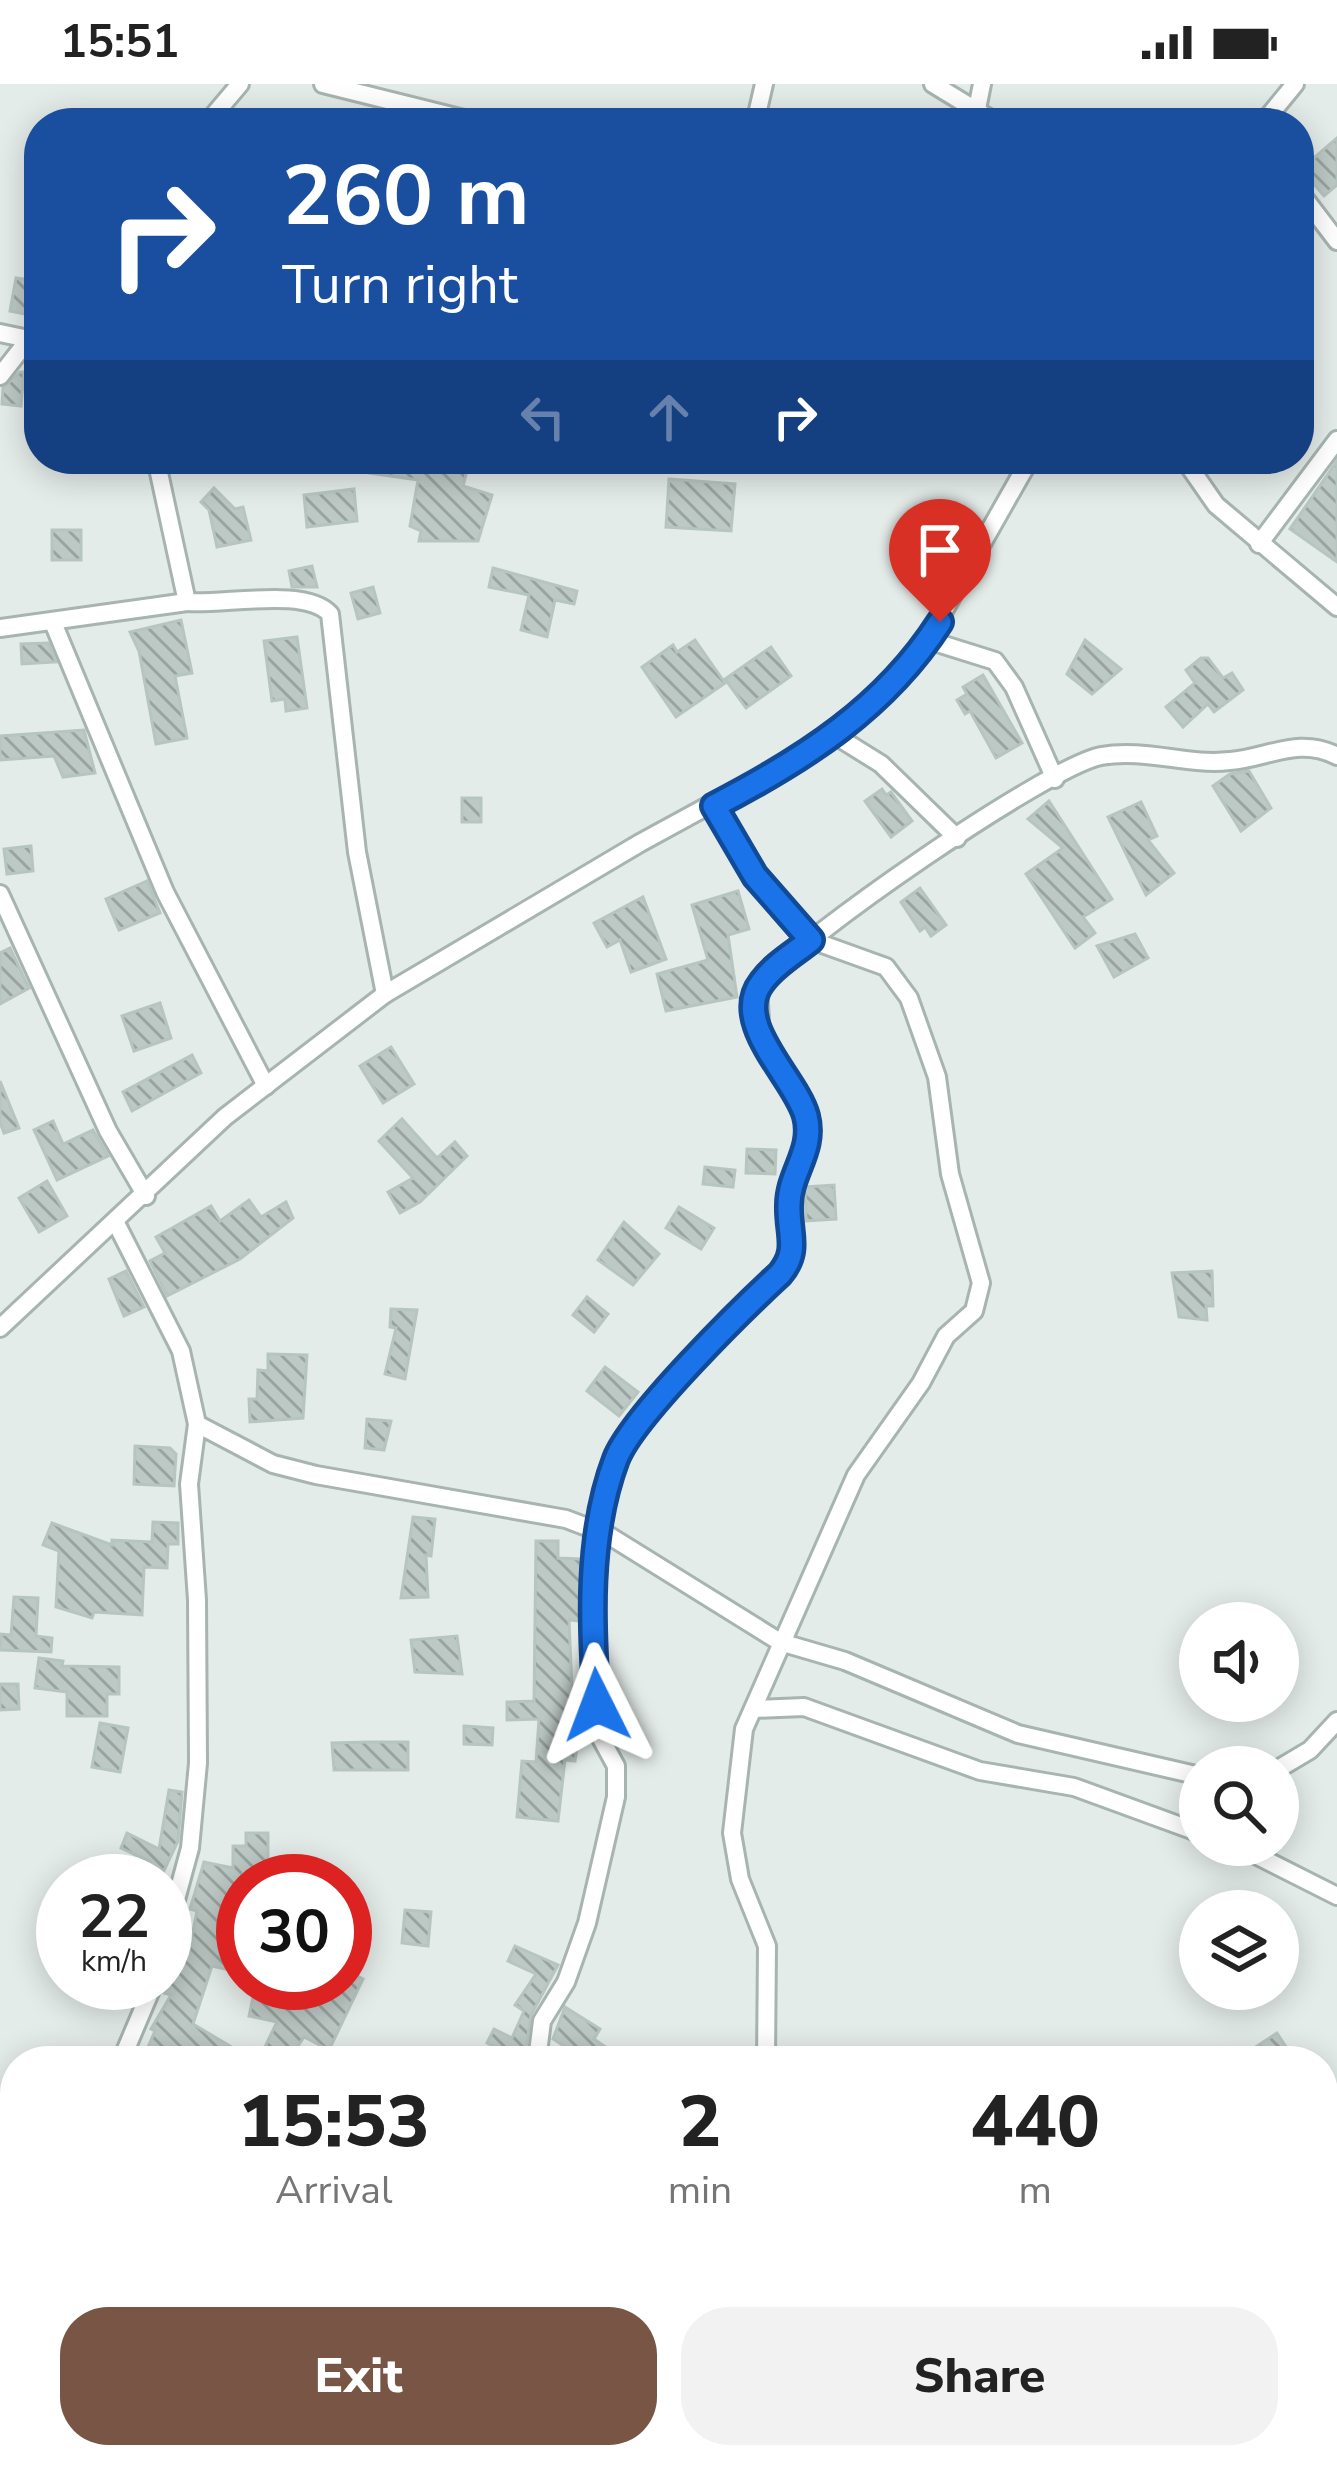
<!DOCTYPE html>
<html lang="en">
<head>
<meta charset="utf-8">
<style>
	:root { --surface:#fff; --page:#f2f2f2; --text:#222; --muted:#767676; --accent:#785544 }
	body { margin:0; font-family:"Nunito Sans",sans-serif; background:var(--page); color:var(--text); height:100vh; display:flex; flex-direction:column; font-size:45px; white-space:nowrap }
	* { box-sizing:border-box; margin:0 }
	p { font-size:39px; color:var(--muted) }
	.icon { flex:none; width:66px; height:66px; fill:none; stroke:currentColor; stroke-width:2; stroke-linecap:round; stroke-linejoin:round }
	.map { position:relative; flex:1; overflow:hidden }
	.details { position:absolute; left:0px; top:1962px; width:1338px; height:423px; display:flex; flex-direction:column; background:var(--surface); border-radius:48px 48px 0 0; box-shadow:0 6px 30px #0003 }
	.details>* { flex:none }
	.hud { position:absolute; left:24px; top:24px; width:1290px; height:366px; border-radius:48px; box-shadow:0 6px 30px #0003; background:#1a4fa0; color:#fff; overflow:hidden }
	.buttons { position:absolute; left:1179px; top:1518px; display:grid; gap:24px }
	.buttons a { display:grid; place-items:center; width:120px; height:120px; border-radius:50%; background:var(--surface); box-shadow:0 6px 30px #0003; font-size:60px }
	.speed { position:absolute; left:36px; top:1770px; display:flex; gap:24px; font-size:60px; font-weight:700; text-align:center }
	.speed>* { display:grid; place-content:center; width:156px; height:156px; border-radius:50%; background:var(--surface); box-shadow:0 6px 30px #0003; line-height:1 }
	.speed small { font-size:30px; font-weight:400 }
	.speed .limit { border:18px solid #d22; background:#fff; color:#111 }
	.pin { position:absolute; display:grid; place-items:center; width:102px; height:102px; color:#fff; margin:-123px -51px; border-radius:50% 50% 50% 0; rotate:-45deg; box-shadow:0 0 12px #0007 }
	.pin .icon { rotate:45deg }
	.me { position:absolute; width:132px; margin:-66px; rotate:357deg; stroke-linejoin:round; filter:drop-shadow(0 0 9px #0008) }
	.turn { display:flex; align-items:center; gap:42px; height:252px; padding:0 60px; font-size:54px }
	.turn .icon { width:156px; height:156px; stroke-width:2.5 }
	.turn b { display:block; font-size:84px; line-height:102px }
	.lanes { display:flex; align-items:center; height:114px; padding:0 60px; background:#0003; justify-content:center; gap:60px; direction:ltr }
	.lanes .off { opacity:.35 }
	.eta { display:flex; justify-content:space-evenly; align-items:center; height:204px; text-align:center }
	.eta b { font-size:72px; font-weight:800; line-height:84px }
	.button { display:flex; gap:24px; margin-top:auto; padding:24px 60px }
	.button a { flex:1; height:138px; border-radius:48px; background:var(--accent); color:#fff; font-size:48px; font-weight:800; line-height:138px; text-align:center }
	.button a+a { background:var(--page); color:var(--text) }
	.status { display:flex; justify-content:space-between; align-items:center; height:84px; padding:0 60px; background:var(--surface); direction:ltr }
	.status svg { height:33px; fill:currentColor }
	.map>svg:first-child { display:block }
	.building { fill:url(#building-back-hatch); stroke:#b7c5c0; stroke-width:3 }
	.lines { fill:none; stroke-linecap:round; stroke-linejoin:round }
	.minor-casing { stroke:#a7b4b0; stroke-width:22 }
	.minor { stroke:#fff; stroke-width:16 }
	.route-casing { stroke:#114b97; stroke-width:30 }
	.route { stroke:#1a73e8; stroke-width:21 }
</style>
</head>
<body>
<div class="status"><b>15:51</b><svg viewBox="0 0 49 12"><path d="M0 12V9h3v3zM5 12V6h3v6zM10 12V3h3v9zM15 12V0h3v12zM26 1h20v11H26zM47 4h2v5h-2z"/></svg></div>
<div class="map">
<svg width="1337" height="2383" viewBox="0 0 1337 2383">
	<defs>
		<pattern id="building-back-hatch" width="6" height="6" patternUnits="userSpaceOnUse" patternTransform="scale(3)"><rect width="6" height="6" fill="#bdc9c5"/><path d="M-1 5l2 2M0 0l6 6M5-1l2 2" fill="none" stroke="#99a4a1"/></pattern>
	</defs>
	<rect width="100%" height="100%" fill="#e4ece9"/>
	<g class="building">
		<polygon points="1337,54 1337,101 1324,112 1301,85"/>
		<polygon points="16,194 37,197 30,231 10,227"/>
		<polygon points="20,288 24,288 21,322 2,320 3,304"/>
		<polygon points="371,375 470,375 463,402 492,411 478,457 419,457 421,447 410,442 418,396 369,389"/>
		<polygon points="1337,377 1337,478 1290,445"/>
		<polygon points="669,395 735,400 731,447 666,443"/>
		<polygon points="214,404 235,425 243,423 251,456 217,463 209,426 201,418"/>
		<polygon points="354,405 357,437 307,443 304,411"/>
		<rect x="52" y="446" width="29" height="30"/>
		<polygon points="312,482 317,503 292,503 289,487"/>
		<polygon points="493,484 577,507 574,520 555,516 547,553 521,546 529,511 489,503"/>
		<polygon points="373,503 380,529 358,535 351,509"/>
		<polygon points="181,536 192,589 175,592 187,654 156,660 139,567 130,548"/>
		<polygon points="297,553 307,624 286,627 285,615 272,617 264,557"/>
		<polygon points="695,556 725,599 676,633 642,583 673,561 677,568"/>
		<polygon points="1085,556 1121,585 1092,610 1067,590"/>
		<polygon points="48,559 56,578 22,580 21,560"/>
		<polygon points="771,563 791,592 746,624 725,595"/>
		<polygon points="1201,574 1208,574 1223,594 1232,589 1243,606 1214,628 1208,620 1183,643 1166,623 1195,599 1186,586"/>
		<polygon points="983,591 1022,659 996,674 970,627 965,630 957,616 967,610 963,603"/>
		<polygon points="84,646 95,689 63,693 54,672 0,676 0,652"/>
		<polygon points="1249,687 1271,724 1241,747 1213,702 1230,690"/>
		<polygon points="882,705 886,711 891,708 912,737 891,753 865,717"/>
		<rect x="462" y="714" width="19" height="24"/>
		<polygon points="1049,717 1112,815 1083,833 1095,849 1075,864 1026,790 1063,764 1028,735"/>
		<polygon points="1141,718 1157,752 1148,756 1174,789 1146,811 1108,733"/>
		<polygon points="31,762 33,787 7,790 4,765"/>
		<polygon points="147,797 160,829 119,846 106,815"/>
		<polygon points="920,804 946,841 931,852 925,843 920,847 901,818"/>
		<polygon points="738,807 749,845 728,851 737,913 666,927 657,890 708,876 692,821"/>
		<polygon points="643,813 666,875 631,888 620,856 607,863 594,839"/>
		<polygon points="1135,850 1148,874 1114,893 1097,862"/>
		<polygon points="10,864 29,904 0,920 0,869"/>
		<polygon points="160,919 171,954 134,967 122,932"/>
		<polygon points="391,963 414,1000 383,1019 360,982"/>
		<polygon points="192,971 201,989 132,1027 123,1008"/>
		<polygon points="0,997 19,1044 4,1049 0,1038"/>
		<polygon points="402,1035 437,1074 455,1058 467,1072 420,1118 400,1129 388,1108 413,1094 379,1057"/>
		<polygon points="53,1037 63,1060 93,1046 108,1072 57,1096 34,1046"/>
		<polygon points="747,1065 776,1066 775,1090 746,1089"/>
		<polygon points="705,1083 735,1086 733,1103 703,1100"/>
		<polygon points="47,1097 67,1132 39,1148 19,1114"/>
		<polygon points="834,1101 836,1135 806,1137 805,1103"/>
		<polygon points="249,1116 261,1133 286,1118 293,1134 240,1175 167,1212 150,1177 165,1169 156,1153 211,1122 220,1137"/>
		<polygon points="679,1123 714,1144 701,1165 666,1144"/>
		<polygon points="624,1138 659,1170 633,1201 598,1176"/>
		<polygon points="126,1187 144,1223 124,1232 109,1195"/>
		<polygon points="1212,1187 1213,1222 1206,1222 1207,1236 1179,1233 1172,1189"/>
		<polygon points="587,1213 608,1230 594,1248 573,1231"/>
		<polygon points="391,1225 417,1226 405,1295 385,1290 396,1244 390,1243"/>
		<polygon points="268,1270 307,1271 303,1334 250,1338 249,1315 257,1315 258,1286 268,1287"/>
		<polygon points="605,1283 638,1308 619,1332 587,1307"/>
		<polygon points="367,1335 391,1337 384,1366 365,1364"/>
		<polygon points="135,1362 170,1364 176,1370 174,1402 134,1400"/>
		<polygon points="413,1433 435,1435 431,1472 426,1471 428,1513 401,1514"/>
		<polygon points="153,1438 178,1439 178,1460 168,1460 167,1484 144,1483 142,1531 94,1528 92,1534 56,1523 59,1467 43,1461 52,1439 112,1461 112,1456 152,1458"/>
		<polygon points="536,1457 558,1457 558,1474 581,1475 580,1537 569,1536 572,1603 580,1602 580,1643 575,1677 565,1676 558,1737 517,1733 522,1677 536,1678 539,1635 507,1636 507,1618 534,1617"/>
		<polygon points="14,1513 38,1514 36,1552 52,1554 51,1568 0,1566 1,1550 11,1551"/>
		<polygon points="457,1552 462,1590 415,1588 411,1556"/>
		<polygon points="39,1574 63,1577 62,1582 119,1583 119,1610 107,1610 107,1632 67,1632 67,1608 35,1604"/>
		<polygon points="0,1600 18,1600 19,1625 0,1626"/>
		<polygon points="100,1639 128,1644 120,1688 92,1683"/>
		<polygon points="464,1642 493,1644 492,1661 464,1660"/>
		<polygon points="368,1658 408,1658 408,1686 334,1686 332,1659"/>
		<polygon points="169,1706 182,1708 178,1757 159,1797 141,1797 150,1778 121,1764 127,1749 159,1765"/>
		<polygon points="246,1749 268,1749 268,1790 243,1790 243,1889 212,1882 193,1940 255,1977 196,1977 171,1962 165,1977 142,1977 155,1947 151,1945 171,1911 164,1909 168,1890 173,1891 182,1865 189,1867 197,1827 190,1825 204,1778 233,1784 233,1762 246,1762"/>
		<polygon points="405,1826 431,1828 428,1862 402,1859"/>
		<polygon points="515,1862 558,1881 531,1931 524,1977 487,1977 496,1964 487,1959 494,1945 512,1954 524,1927 515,1921 536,1890 508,1877"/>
		<polygon points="345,1886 363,1895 329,1966 304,1953 288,1977 258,1977 277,1938 249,1932 256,1899 345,1899"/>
		<polygon points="565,1923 600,1945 594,1955 610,1966 602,1977 587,1977 553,1955"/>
		<polygon points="1277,1949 1288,1966 1271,1977 1234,1977"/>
	</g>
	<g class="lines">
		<g class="minor-casing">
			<g id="minor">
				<polyline points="323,0 480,39"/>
				<polyline points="933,0 997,39"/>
				<polyline points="977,25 982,0"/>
				<polyline points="207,39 240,0"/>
				<polyline points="755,39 764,0"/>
				<polyline points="1263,39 1295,0"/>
				<polyline points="1299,107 1337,157"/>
				<polyline points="0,249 38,257"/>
				<polyline points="0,292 29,255"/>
				<path d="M156,375L187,518C225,521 306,503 330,530L357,768L385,910"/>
				<polyline points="1184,375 1216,421 1337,523"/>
				<polyline points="1259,460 1337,356"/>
				<polyline points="54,541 165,808 266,1002"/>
				<polyline points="0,544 187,518"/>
				<polyline points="928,556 995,577 1014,603 1055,695"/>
				<polyline points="836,652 881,680 957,754"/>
				<polyline points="714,721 755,792 811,856 886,883 909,914 937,993 950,1090 981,1199 974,1227 946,1252 921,1299 856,1391 744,1645 732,1749 740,1795 767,1862 766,1977"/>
				<polyline points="0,810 108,1047 146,1112"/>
				<polyline points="116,1139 181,1267 197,1340 189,1400 197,1516 198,1679 190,1764 165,1856"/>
				<polyline points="0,1244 225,1033 385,910 640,759 836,652 916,576 1030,375"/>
				<polyline points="197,1340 273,1380 316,1391 566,1435 608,1451 780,1558 845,1577 1018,1650 1200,1692"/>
				<polyline points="754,1625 804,1623 980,1687 1074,1703 1200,1749"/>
				<polyline points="1278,1685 1310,1666 1337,1637"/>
				<polyline points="1236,1761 1337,1812"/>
				<polyline points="121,1977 154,1899"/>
				<path d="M537,1977L542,1937L566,1898L587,1839L616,1713V1682L598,1649L592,1553L598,1446L616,1374L648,1328L793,1174L790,1106L806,1067L807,1035L761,953L758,903C797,856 1046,683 1101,672C1146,664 1187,682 1230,677C1268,674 1299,652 1337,672"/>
				<polyline points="168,2383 170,2370"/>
				<polyline points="523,2383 541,2370"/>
				<polyline points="575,2383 578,2370"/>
				<polyline points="1329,2383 1337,2363"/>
			</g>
		</g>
		<use href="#minor" class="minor"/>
	</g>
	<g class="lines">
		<g class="route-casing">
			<path id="route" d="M597,1621C591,1542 587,1451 616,1375C633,1332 742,1225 780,1190C800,1166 788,1150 789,1121C789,1089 815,1066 806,1032C796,994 730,939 762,898C774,881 795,869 811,856L755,792L714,722C803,676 885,624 940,538"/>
		</g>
		<use href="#route" class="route"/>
	</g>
</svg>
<div class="buttons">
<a><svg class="icon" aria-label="sound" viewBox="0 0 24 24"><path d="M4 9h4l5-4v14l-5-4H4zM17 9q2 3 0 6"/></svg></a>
<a><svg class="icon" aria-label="search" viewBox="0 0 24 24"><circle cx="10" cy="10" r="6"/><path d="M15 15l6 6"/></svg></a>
<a><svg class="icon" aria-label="layers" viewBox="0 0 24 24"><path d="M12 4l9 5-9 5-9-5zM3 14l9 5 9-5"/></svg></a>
</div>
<div class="speed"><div>22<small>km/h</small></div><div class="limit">30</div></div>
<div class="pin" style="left:940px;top:538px;background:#d93025"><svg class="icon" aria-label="arrive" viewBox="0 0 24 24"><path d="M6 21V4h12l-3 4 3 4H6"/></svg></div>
<svg class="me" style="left:597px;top:1621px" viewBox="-20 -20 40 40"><path d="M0-17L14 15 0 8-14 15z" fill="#1a73e8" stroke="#fff" stroke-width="4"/></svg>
<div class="hud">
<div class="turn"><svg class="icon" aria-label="right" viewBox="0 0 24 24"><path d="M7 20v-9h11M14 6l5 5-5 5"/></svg><div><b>260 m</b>Turn right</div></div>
<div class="lanes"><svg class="icon off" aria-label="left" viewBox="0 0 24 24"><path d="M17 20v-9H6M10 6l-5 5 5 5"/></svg><svg class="icon off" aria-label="ahead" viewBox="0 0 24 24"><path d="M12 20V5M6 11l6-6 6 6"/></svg><svg class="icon" aria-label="right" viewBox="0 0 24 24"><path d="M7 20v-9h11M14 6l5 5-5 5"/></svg></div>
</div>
<section class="details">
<div class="eta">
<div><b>15:53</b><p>Arrival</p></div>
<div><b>2</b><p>min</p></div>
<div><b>440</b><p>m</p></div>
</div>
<div class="button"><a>Exit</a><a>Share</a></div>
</section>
</div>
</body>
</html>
